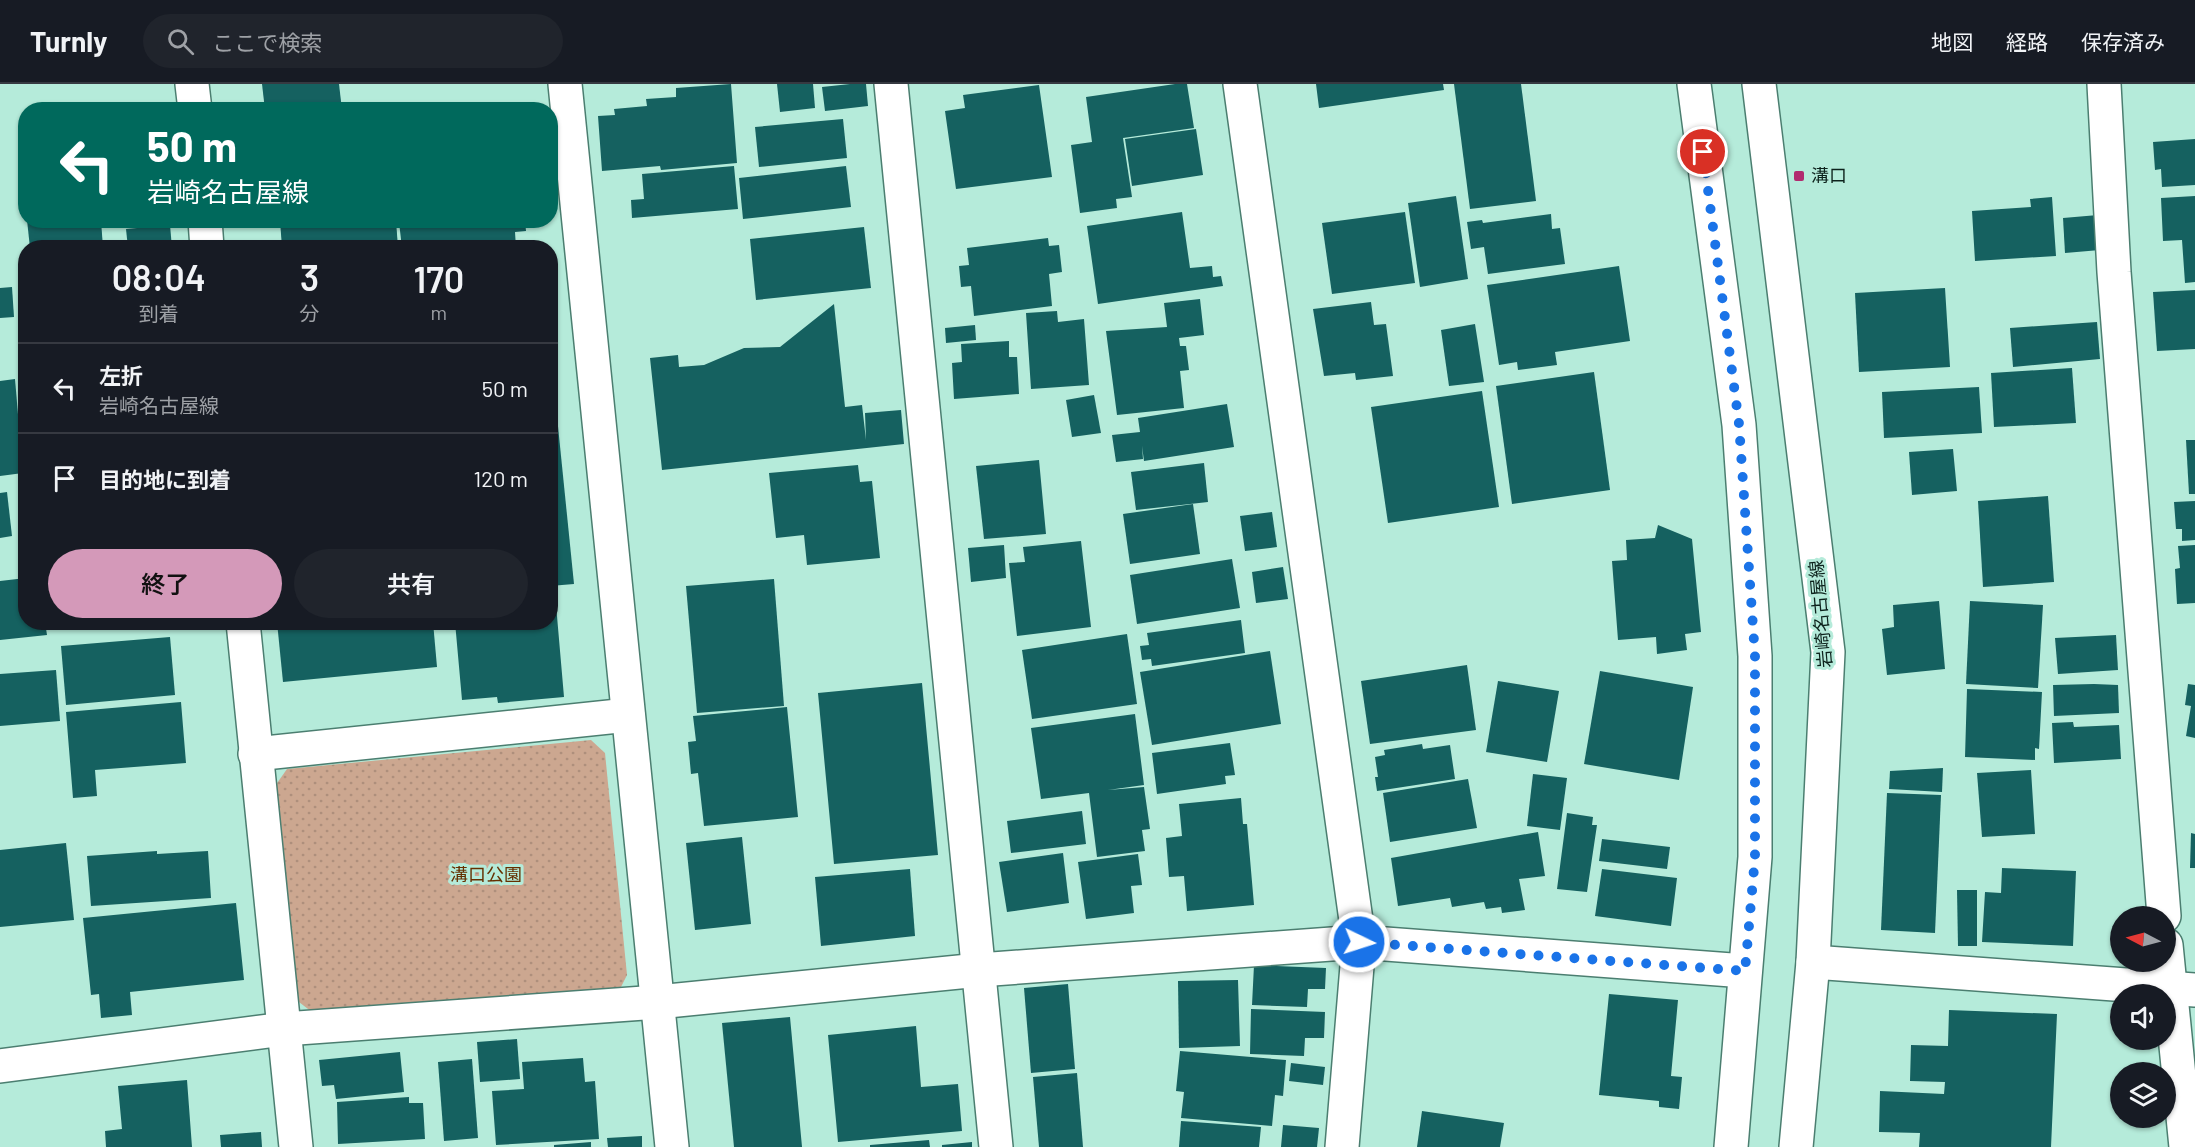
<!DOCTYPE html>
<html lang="ja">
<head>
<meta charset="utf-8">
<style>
	:root { --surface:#171b24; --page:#20242c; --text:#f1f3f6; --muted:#9ea1a6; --line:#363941; --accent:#d499b9 }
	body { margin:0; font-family:Barlow,"Noto Sans JP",sans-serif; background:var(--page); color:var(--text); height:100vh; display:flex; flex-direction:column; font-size:22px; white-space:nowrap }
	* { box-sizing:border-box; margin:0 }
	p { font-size:20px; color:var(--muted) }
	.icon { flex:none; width:33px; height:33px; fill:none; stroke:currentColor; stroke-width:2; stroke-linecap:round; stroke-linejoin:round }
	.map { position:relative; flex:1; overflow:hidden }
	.details { position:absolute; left:18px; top:156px; width:540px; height:390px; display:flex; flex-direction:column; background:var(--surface); border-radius:24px; box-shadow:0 2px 4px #0004 }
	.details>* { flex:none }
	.top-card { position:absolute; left:18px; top:18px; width:540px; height:126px; border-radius:24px; box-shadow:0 2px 4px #0004; background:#00695c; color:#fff; overflow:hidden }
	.needle { width:39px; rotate:276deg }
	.controls { position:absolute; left:2110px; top:822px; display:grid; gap:12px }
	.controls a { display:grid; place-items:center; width:66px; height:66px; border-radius:50%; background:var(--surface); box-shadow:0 2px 4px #0004; font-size:30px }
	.pin { position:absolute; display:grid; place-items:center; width:51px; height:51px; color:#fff; margin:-26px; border:3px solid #fff; border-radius:50%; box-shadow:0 2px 6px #0007 }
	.me { position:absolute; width:66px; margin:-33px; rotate:94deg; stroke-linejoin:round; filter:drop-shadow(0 0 4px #0008) }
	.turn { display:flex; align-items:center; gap:21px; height:126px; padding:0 30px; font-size:27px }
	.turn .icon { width:78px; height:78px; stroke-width:2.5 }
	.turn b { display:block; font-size:42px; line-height:51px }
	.eta { display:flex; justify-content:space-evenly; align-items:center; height:102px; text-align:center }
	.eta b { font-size:36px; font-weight:600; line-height:42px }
	.cta { display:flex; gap:12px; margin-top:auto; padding:12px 30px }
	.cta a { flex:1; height:69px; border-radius:36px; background:var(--accent); color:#111; font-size:24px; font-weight:600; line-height:69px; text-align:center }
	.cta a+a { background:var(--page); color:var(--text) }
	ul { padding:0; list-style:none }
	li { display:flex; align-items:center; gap:18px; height:90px; padding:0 30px; border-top:2px solid var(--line) }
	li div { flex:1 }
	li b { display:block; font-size:22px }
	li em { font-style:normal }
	header { display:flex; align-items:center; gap:36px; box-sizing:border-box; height:84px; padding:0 30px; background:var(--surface); border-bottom:2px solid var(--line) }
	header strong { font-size:28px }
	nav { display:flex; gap:33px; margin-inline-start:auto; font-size:21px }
	.search { width:420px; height:54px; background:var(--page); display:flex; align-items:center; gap:15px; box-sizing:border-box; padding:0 21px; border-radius:33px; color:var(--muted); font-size:22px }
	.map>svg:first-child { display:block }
	.park { fill:url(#park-dots) }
	.building { fill:#156160 }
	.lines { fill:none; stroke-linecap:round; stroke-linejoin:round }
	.street-casing { stroke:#4b7e70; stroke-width:36 }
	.secondary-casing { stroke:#4b7e70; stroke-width:36 }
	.street { stroke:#fff; stroke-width:33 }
	.secondary { stroke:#fff; stroke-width:33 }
	.route { stroke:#1a73e8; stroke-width:10; stroke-dasharray:0 18 }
	.poi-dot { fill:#b12b6f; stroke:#b5ebda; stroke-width:2 }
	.labels { text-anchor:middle; stroke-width:6; stroke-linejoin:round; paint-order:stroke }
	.poi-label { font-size:18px; fill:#0d221c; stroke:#b5ebda; text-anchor:start }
	.street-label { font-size:18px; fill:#0d221c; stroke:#b5ebda }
	.park-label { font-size:18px; fill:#652f00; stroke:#b5ebda }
</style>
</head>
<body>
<header>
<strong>Turnly</strong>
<div class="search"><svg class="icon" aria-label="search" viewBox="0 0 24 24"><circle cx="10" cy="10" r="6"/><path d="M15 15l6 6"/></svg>ここで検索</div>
<nav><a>地図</a><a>経路</a><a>保存済み</a></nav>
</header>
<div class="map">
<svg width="2195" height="1063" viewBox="0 0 2195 1063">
	<defs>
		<pattern id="park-dots" width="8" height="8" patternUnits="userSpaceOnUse" patternTransform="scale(1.5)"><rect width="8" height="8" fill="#cca790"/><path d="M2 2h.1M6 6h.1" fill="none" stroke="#ae8f7c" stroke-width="1.8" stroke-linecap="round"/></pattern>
	</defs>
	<rect width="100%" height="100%" fill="#b5ebda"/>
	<polygon class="park" points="591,656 605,669 627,891 620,905 312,928 295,915 275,702 287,685"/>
	<g class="building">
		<polygon points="262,0 339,0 342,26 265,26"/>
		<polygon points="731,0 737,79 661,86 660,82 602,87 598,32 615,31 614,25 647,22 646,15 676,13 676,4"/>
		<polygon points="777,0 813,0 815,24 780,28"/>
		<polygon points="850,0 866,0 868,22 825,27 822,3"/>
		<polygon points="1175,0 1187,0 1194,44 1123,54 1132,113 1116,115 1117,124 1080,129 1071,61 1092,58 1086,13"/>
		<polygon points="1316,0 1443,0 1444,6 1319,24"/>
		<polygon points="1454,0 1521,0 1536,117 1470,125"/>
		<polygon points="1039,1 1052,93 956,105 945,27 965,24 963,11"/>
		<polygon points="843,35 847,74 759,83 755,43"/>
		<polygon points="1196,45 1203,91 1132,102 1125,55"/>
		<polygon points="2195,55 2195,101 2162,103 2161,85 2155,86 2153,58"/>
		<polygon points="734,82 738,125 632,134 631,116 644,115 642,90"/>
		<polygon points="846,82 851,123 743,135 739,94"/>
		<polygon points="1456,112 1468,195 1420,203 1408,119"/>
		<polygon points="2195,112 2195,198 2185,199 2182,156 2163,157 2161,114"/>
		<polygon points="2052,113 2056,172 1975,177 1972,127 2031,123 2030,115"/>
		<polygon points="1182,128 1190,184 1212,182 1213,193 1221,192 1223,202 1098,220 1087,142"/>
		<polygon points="1405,128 1415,199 1332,210 1322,139"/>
		<polygon points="1551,130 1552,145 1560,144 1565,180 1488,190 1484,163 1471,165 1467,138 1482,136 1483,139"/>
		<polygon points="2098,131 2100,166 2065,169 2063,134"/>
		<polygon points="27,136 101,136 103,164 30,164"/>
		<polygon points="280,136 396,136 398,164 282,164"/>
		<polygon points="525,136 526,147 515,148 516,164 402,164 399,138"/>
		<polygon points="170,141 172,164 128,164 126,145"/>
		<polygon points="864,143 871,204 756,216 750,155"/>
		<polygon points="1048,154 1049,162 1059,161 1062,188 1049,190 1052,222 974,232 971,202 961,203 959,182 969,181 967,164"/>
		<polygon points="1619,182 1630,257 1555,268 1557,281 1518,286 1517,278 1499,281 1487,201"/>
		<polygon points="12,203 14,233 0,234 0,204"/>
		<polygon points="1945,204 1950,283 1859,288 1855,209"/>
		<polygon points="2195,206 2195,265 2157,267 2153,208"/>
		<polygon points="1200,215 1204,251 1179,254 1180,262 1186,262 1189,286 1180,287 1184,324 1117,331 1106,247 1167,243 1164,219"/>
		<polygon points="1371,218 1374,241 1386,240 1393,292 1356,296 1355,289 1324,292 1313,225"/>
		<polygon points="834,220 845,323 862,321 866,356 865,329 901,326 904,360 662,386 650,274 678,271 679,283 704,281 744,264 780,263"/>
		<polygon points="1057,227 1058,238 1084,235 1089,301 1031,305 1026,229"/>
		<polygon points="2097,238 2100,275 2013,283 2010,244"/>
		<polygon points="1475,240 1484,298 1449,302 1441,246"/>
		<polygon points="975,241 976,256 946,259 945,244"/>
		<polygon points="1009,257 1009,273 1017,273 1019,310 954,315 952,279 962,278 961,260"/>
		<polygon points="2072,284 2076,339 1994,343 1991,289"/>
		<polygon points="1594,288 1610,406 1512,420 1496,302"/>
		<polygon points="15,295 23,389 0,392 0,297"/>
		<polygon points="554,303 574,500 550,502 550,304"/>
		<polygon points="1979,303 1982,349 1884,354 1882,308"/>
		<polygon points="1482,307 1499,423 1388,439 1371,323"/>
		<polygon points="1094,311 1101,349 1072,353 1066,316"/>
		<polygon points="1227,320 1234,363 1144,377 1142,362 1143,375 1116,378 1112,351 1140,348 1138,334"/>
		<polygon points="2186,356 2195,356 2195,410 2189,410"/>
		<polygon points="1953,365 1957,407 1912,411 1909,368"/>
		<polygon points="1039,376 1046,450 984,455 976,382"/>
		<polygon points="1204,379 1208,418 1136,426 1131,388"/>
		<polygon points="858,381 860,398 872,397 880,474 807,481 804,451 776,454 769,389"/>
		<polygon points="7,408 12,452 0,454 0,409"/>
		<polygon points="2048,412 2054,498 1983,503 1978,417"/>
		<polygon points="2195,417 2195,456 2182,457 2182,445 2176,445 2174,418"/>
		<polygon points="1193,420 1200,470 1130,480 1123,430"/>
		<polygon points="1272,428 1277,463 1245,467 1240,432"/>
		<polygon points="1658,441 1692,455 1701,548 1685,550 1687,566 1657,570 1656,553 1618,556 1612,477 1627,476 1626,456 1655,454"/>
		<polygon points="1081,457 1091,543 1017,552 1009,479 1025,478 1023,463"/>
		<polygon points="1004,461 1006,494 971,498 968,464"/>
		<polygon points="2195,461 2195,519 2177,520 2175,485 2180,484 2178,462"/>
		<polygon points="1232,475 1240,524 1137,540 1130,491"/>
		<polygon points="1283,483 1288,515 1256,519 1252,488"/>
		<polygon points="26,494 26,538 45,538 47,551 0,556 0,497"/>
		<polygon points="774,495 784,622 697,629 686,502"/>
		<polygon points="555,509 564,613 498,619 497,613 462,616 455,538 550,538 550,510"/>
		<polygon points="1939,517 1945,585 1887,591 1882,545 1894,543 1893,521"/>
		<polygon points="1970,517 2043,521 2038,604 1966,600"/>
		<polygon points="1241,536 1245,569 1152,582 1151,575 1142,576 1140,562 1149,561 1147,549"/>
		<polygon points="77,538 130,538 130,540 78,545"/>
		<polygon points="277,538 433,538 437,583 283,598"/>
		<polygon points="1127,550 1137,620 1032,635 1022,566"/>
		<polygon points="2116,551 2118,586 2058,590 2055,554"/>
		<polygon points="170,553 175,611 66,621 61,562"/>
		<polygon points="1270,567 1281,640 1152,661 1140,588"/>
		<polygon points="1467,581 1476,646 1370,660 1361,597"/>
		<polygon points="56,586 60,637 0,642 0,590"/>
		<polygon points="1600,587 1693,603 1679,696 1584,680"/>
		<polygon points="1498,597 1559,607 1547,678 1486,668"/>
		<polygon points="922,599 938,771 834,780 818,609"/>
		<polygon points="2094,600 2118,601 2119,629 2054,632 2053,601"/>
		<polygon points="2188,600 2195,601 2195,654 2186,652 2191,622 2185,621"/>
		<polygon points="1967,605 2042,608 2039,665 2035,664 2035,676 1965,673"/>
		<polygon points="181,618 186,679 95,686 97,712 73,714 66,628"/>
		<polygon points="787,623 798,733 704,742 698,689 691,690 688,658 696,657 693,632"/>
		<polygon points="1135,630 1144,701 1108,706 1144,703 1150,745 1142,746 1145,767 1097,773 1089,709 1041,715 1031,644"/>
		<polygon points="2073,638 2074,643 2119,641 2121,675 2054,679 2052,639"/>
		<polygon points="1230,659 1235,691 1225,692 1226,700 1157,710 1152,669"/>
		<polygon points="1422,660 1423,665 1450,661 1455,695 1377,707 1375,693 1378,693 1375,673 1385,671 1384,666"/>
		<polygon points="1943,684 1942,708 1889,705 1890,687"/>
		<polygon points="2031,686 2035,750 1982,753 1977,689"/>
		<polygon points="1533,690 1567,694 1560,746 1527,742"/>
		<polygon points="1468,695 1477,744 1390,758 1383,709"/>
		<polygon points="1887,709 1941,711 1935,849 1881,846"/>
		<polygon points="1241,714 1243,740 1247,740 1254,821 1187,827 1184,792 1169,793 1166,754 1182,752 1179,720"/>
		<polygon points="1082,727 1086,760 1011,769 1007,737"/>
		<polygon points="1567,729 1593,733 1592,741 1597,741 1587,808 1557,805"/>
		<polygon points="1538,748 1545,792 1519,795 1525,826 1502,829 1501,823 1486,825 1484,818 1452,823 1450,814 1398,822 1391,774"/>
		<polygon points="2191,749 2195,750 2195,784 2190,784"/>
		<polygon points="742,753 751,840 695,846 686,759"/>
		<polygon points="1602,755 1670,763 1667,785 1599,777"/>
		<polygon points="66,759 74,836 0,843 0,766"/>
		<polygon points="157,767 157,770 208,767 211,814 91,822 87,772"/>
		<polygon points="1063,769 1069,819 1007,828 999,778"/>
		<polygon points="1138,770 1142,801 1131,802 1134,829 1086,835 1078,778"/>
		<polygon points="2002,784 2076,787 2073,862 1982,858 1985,808 2001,809"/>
		<polygon points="910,785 915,852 821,862 815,793"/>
		<polygon points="1602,785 1677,794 1671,842 1595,832"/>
		<polygon points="1957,806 1977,806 1977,862 1958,862"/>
		<polygon points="236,819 244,896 130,908 132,931 101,934 99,910 91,911 83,834"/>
		<polygon points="1254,881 1326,884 1325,905 1308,905 1307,923 1252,921"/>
		<polygon points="1238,896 1240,962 1179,964 1178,897"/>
		<polygon points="1068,900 1075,985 1031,989 1024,904"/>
		<polygon points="1609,910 1678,916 1671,992 1682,993 1679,1025 1659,1023 1659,1017 1599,1011"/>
		<polygon points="1251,925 1325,928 1324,954 1305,954 1304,972 1250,970"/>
		<polygon points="1949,926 2057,930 2051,1063 1919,1063 1920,1049 1879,1048 1880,1007 1944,1010 1945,998 1910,997 1911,961 1948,962"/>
		<polygon points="790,933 802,1063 734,1063 722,939"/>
		<polygon points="916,942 921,1003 958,1000 962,1047 838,1058 828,951"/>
		<polygon points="517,955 520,995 480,998 477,958"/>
		<polygon points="1180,967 1286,976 1283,1012 1275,1011 1272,1042 1181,1034 1184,1008 1176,1007"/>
		<polygon points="400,968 404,1008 336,1015 334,1001 322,1002 319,976"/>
		<polygon points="583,974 585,998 595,997 599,1055 496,1061 492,1007 524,1005 522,978"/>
		<polygon points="472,975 478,1054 444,1057 438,978"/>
		<polygon points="1291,979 1325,983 1323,1001 1289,997"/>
		<polygon points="1077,989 1083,1063 1039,1063 1033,993"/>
		<polygon points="187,996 192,1063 106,1063 105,1047 122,1045 118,1002"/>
		<polygon points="409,1013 409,1019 423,1019 425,1055 338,1060 337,1018"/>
		<polygon points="1422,1027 1504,1039 1500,1063 1417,1063"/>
		<polygon points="1181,1037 1261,1043 1259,1063 1179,1063"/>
		<polygon points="1283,1041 1319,1044 1317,1063 1281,1063"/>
		<polygon points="261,1048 262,1063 221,1063 220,1051"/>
		<polygon points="642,1052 642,1063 608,1063 607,1054"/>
		<polygon points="929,1056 930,1063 870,1063 870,1061"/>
		<polygon points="591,1058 591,1063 554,1063 554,1061"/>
		<polygon points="972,1058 972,1063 942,1063 942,1061"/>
	</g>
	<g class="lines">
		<g class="street-casing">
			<g id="street">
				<polyline points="192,0 195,26"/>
				<polyline points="565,0 672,1063"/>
				<polyline points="891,0 996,1063"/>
				<polyline points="1240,0 1359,858 1342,1063"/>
				<polyline points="2104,0 2114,188 2164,832"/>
				<polyline points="205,136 207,164"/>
				<polyline points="243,538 296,1063"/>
				<polyline points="255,670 628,631"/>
				<polyline points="2166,861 2186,1063"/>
				<polyline points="1813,878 2195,906"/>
				<polyline points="0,982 284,945 658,918 979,886 1359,858 1745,887"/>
			</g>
		</g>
		<g class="secondary-casing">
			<g id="secondary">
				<polyline points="1694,0 1739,341 1755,572 1755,773 1731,1063"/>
				<polyline points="1759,0 1828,568 1813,878 1796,1063"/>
			</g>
		</g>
		<use href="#street" class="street"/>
		<use href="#secondary" class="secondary"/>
	</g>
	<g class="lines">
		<polyline class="route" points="1359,858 1745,887 1755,773 1755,572 1739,340 1703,68"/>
	</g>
	<rect class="poi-dot" x="1793" y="86" width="12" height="12" rx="3"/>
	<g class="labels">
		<g class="poi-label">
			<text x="1811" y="98">溝口</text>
		</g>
		<g class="street-label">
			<text transform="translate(1821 530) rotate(-95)" y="6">岩崎名古屋線</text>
		</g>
		<g class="park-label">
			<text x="486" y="797">溝口公園</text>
		</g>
	</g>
</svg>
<div class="controls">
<a><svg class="needle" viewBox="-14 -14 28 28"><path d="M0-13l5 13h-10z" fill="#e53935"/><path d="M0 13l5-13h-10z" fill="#9ea1a6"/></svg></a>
<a><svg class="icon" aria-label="sound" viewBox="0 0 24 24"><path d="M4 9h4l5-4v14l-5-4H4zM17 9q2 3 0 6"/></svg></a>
<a><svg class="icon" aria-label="layers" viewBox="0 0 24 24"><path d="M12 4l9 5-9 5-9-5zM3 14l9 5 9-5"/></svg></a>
</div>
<div class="pin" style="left:1703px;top:68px;background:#d93025"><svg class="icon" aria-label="arrive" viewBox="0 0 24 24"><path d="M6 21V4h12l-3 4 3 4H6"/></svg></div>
<svg class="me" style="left:1359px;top:858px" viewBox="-20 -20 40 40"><circle r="17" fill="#1a73e8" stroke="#fff" stroke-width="3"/><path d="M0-11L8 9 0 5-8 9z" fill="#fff"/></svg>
<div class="top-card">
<div class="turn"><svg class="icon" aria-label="left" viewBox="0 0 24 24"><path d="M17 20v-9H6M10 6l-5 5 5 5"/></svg><div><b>50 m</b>岩崎名古屋線</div></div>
</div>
<section class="details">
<div class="eta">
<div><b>08:04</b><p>到着</p></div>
<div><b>3</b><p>分</p></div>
<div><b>170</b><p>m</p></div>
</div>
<ul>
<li><svg class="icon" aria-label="left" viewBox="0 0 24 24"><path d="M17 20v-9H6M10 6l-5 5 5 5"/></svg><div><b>左折</b><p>岩崎名古屋線</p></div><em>50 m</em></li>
<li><svg class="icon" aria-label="arrive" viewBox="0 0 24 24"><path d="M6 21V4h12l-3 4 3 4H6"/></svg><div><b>目的地に到着</b></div><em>120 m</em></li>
</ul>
<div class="cta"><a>終了</a><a>共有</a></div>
</section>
</div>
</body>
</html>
